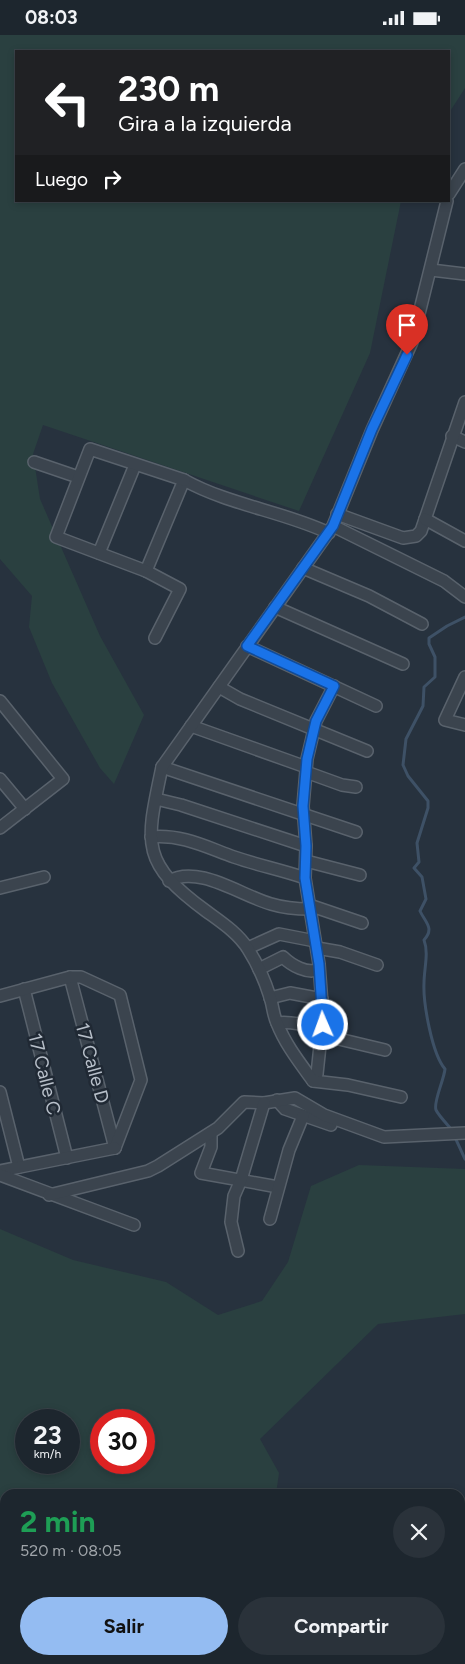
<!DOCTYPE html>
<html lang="es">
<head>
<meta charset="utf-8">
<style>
	:root { --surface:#1d262e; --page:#2a323a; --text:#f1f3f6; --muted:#a0a5aa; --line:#3b434a; --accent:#94bcf2 }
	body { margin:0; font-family:Figtree,sans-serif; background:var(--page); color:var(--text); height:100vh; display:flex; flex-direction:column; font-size:19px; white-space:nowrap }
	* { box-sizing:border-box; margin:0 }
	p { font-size:16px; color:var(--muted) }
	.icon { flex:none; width:28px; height:28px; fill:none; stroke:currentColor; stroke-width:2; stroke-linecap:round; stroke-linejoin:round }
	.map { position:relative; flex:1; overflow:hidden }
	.drawer { position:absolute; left:0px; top:1454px; width:465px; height:176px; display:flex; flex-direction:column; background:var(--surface); border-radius:15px 15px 0 0; box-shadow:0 2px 8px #0003,0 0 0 1px var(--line) }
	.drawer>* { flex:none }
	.hud { position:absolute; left:15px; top:15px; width:435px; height:152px; border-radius:0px; box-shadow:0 2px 8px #0003,0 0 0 1px var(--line); background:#202124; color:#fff; overflow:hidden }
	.speed { position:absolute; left:15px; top:1374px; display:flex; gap:10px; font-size:25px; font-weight:700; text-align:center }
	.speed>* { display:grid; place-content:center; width:65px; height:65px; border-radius:50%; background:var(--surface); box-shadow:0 2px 8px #0003,0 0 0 1px var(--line); line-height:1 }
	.speed small { font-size:12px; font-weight:400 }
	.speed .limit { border:8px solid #d22; background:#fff; color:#111 }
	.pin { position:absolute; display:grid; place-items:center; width:42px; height:42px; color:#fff; margin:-51px -21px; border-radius:50% 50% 50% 0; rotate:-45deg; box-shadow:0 0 5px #0007 }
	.pin .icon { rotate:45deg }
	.me { position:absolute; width:55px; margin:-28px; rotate:358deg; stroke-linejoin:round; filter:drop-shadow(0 0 4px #0008) }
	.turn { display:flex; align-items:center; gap:18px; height:105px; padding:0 20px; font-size:22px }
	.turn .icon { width:65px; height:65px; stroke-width:2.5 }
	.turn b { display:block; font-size:35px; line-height:42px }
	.then { display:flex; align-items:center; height:48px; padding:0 20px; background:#0003; gap:10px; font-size:19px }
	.round { display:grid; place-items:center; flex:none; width:52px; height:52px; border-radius:26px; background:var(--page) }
	.head { display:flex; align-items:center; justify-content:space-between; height:85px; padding:0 20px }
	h1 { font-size:30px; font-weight:700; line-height:38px; color:#1e9e55 }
	.cta { display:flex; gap:10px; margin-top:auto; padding:10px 20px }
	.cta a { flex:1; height:58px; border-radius:30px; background:var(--accent); color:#111; font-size:20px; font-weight:700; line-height:58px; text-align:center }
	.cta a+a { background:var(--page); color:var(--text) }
	.status { display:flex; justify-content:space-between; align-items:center; height:35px; padding:0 25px; background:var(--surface); direction:ltr }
	.status svg { height:14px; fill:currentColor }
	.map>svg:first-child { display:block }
	.green { fill:#2a4040; fill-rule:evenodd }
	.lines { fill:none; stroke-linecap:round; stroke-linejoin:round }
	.stream { stroke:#3e5166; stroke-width:3 }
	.minor-casing { stroke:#59626c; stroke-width:14 }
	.minor { stroke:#3b444e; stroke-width:11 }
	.route-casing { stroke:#114b97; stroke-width:12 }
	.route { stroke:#1a73e8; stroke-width:9 }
	.labels { text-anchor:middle; stroke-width:5; stroke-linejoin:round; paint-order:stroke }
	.street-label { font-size:19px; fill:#b7bfc9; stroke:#202934 }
</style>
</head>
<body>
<div class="status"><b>08:03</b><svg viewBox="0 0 49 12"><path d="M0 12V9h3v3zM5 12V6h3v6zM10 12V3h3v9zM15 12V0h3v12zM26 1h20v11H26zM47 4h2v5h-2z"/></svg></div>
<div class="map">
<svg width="465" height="1629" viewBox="0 0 465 1629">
	<rect width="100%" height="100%" fill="#27323e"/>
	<g class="green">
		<polygon points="0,0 465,0 465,53 449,78 449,16 16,16 16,166 401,166 370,318 299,476 43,390 33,419 40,464 100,601 144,680 114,749 100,733 52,648 29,592 32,561 0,524"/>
		<path d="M359,1130L465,1134V1279L378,1289L260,1404L279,1438L276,1459H5V1625H250L249,1629H0V1194L73,1225L166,1247L218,1280L262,1266L288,1227L311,1151ZM26,1385H69V1428H26ZM101,1385H144V1428H101Z"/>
	</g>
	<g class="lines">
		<g class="stream">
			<path d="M452,1095C447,1089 439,1081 436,1075C433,1067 444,1045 445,1034C432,1019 423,968 424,948C424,934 429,918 424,905C435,893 425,887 420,876L426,864L422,842L414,833L419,827L417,808L428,773V766L408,741L403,730L406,704L423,671L424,652L435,642V622L429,609V603L447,591L465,582"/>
			<polyline points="454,1100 465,1124"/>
		</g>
		<g class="minor-casing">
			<g id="minor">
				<polyline points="449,159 465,134"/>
				<polyline points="431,235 465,239"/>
				<polyline points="452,401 465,407"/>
				<polyline points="34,427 78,442"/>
				<polyline points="337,479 403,503 416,501 421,496 465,367"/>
				<polyline points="425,484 465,506"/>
				<polyline points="333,491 444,546 465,562"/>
				<polyline points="99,518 135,430"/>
				<polyline points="303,533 369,561 422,589"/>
				<path d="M146,536L184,445C229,470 282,476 329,498"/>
				<polyline points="275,572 403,629"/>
				<polyline points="155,603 180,554 146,536 56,502 90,414 184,445"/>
				<polyline points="247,611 376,671"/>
				<polyline points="465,642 445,685 465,690"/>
				<polyline points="219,652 240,664 367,716"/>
				<polyline points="0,666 63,744 0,793"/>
				<polyline points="191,691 306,732"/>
				<polyline points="162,732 356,797"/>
				<polyline points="306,737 342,750 356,752"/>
				<polyline points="0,744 25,774"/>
				<polyline points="156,764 181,770 306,811"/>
				<path d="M151,802C182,799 206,812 234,822C257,830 282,835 305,843"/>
				<polyline points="306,826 360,840"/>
				<path d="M169,846C198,829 242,861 271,869C284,873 297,874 310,874"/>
				<polyline points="0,853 44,842"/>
				<polyline points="309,870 362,888"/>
				<polyline points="248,913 279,899 315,906"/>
				<polyline points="317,913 340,917 377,930"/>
				<path d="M259,934L283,922C291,930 308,940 319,934"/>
				<polyline points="70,942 115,1113"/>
				<polyline points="24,954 67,1123"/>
				<polyline points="0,961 70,942 81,942 120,960 141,1045 115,1113"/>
				<polyline points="270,963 290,958 322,964"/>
				<path d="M277,988C293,985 305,993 323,990"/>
				<polyline points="322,1000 385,1015"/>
				<polyline points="313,1046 317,1039 323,982 319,929 305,843 306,811 303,771 307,724 316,686 334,651"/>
				<polyline points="0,1057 19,1132"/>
				<path d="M401,1062L348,1050L313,1046C300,1028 285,1009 277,988C273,980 273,971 270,962C265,946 257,928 248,914C238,898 221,887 206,876C139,827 146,808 162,732L333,491L372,395L412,307L447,166"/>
				<polyline points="277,1065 285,1074 331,1090"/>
				<polyline points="211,1098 211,1112 201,1138 278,1152"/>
				<polyline points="0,1136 115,1113"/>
				<polyline points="0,1140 134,1190"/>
				<polyline points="49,1160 148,1136 158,1131 218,1093 244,1067 264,1068 295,1063 324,1080 384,1102 465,1098"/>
				<polyline points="270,1184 289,1115 303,1081"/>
				<polyline points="238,1216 231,1187 234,1161 241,1145 264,1068"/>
			</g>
		</g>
		<use href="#minor" class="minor"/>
	</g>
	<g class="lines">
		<g class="route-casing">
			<polyline id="route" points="323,990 319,929 305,843 306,811 303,771 307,724 316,686 334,651 247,611 333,491 372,394 407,320"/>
		</g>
		<use href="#route" class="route"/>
	</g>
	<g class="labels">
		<g class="street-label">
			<text transform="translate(93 1028) rotate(75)" y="7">17 Calle D</text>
			<text transform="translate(45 1039) rotate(76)" y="7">17 Calle C</text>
		</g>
	</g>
</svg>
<div class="speed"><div>23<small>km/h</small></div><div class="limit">30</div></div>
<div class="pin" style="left:407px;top:320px;background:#d93025"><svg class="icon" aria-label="arrive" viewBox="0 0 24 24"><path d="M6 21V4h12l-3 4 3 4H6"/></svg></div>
<svg class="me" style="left:323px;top:990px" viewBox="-20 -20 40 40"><circle r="17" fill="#1a73e8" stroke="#fff" stroke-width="3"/><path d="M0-11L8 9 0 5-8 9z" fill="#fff"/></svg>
<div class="hud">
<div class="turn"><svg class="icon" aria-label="left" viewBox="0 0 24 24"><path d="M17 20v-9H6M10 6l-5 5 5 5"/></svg><div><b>230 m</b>Gira a la izquierda</div></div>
<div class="then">Luego<svg class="icon" aria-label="right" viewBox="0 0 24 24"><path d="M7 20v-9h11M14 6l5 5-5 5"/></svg></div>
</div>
<section class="drawer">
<div class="head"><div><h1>2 min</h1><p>520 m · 08:05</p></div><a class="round"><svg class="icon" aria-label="close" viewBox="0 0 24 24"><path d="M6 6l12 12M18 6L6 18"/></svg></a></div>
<div class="cta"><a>Salir</a><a>Compartir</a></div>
</section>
</div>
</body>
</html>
